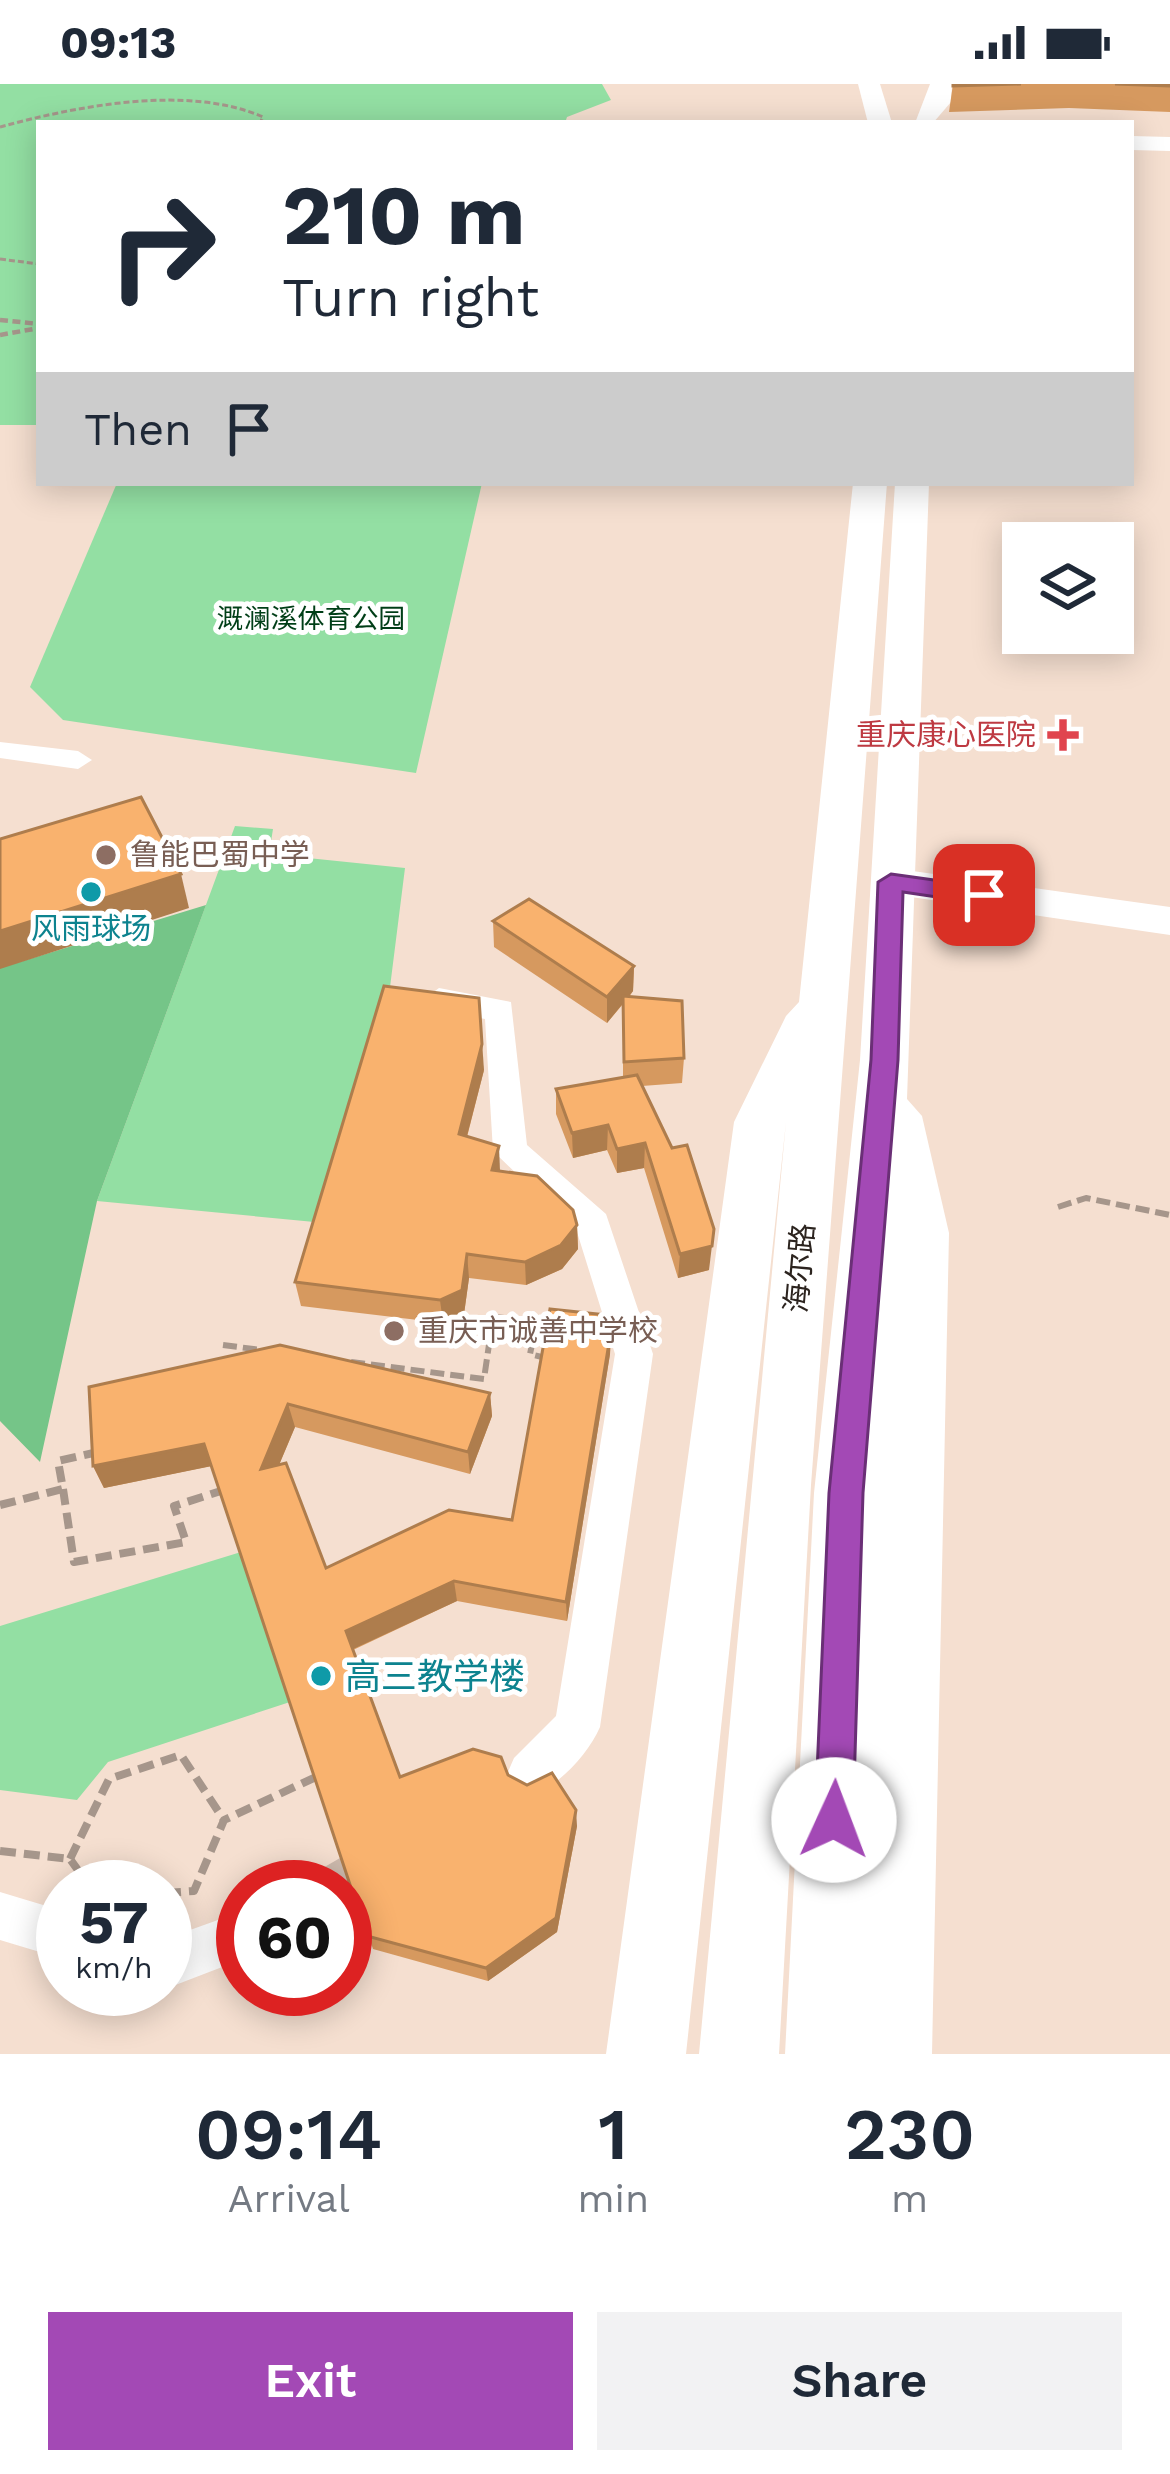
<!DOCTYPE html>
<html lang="en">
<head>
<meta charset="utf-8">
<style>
	:root { --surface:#fff; --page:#f2f2f3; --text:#1f2937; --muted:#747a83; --accent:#a349b5 }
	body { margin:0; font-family:"Work Sans","Noto Sans SC",sans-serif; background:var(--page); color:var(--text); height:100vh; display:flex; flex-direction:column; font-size:45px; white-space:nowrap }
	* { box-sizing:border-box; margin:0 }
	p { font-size:39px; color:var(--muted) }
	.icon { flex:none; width:66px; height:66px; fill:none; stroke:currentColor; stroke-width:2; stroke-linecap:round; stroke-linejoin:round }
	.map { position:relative; height:1970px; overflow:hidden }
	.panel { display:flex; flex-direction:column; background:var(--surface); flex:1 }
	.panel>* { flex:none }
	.guide { position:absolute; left:36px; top:36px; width:1098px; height:366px; border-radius:0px; box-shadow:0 6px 30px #0003; background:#fff; color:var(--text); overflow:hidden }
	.tools { position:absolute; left:1002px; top:438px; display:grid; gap:24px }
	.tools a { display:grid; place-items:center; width:132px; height:132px; border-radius:0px; background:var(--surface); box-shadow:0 6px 30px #0003; font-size:60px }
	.speed { position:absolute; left:36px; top:1776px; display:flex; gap:24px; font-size:60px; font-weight:700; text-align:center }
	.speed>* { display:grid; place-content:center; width:156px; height:156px; border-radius:50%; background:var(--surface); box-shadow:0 6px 30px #0003; line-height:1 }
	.speed small { font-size:30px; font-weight:400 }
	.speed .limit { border:18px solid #d22; background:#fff; color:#111 }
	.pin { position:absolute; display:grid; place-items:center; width:102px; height:102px; color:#fff; margin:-51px; border-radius:24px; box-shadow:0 6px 18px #0006 }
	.me { position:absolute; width:132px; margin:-66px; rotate:2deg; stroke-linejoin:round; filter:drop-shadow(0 0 9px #0008) }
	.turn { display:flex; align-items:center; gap:42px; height:252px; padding:0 48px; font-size:54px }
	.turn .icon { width:156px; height:156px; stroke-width:2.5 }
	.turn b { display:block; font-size:84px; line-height:102px }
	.then { display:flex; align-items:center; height:114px; padding:0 48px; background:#0003; gap:24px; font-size:45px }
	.eta { display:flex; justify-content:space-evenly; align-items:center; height:204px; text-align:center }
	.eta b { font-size:72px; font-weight:600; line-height:84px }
	.action { display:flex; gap:24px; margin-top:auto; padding:24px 48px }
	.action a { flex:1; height:138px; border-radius:0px; background:var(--accent); color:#fff; font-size:48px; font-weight:600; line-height:138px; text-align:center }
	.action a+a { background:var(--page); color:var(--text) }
	.status { display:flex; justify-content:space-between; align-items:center; height:84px; padding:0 60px; background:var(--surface); direction:ltr }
	.status svg { height:33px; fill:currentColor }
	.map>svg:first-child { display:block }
	.green { fill:#93dfa3 }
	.forest { fill:#75c588 }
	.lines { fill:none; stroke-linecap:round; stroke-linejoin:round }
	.street-tunnel { stroke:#cdbaad; stroke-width:45; stroke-dasharray:45 22; stroke-linecap:butt }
	.path-far3 { stroke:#a6968b; stroke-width:3; stroke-dasharray:6 3; stroke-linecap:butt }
	.path-far2 { stroke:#a6968b; stroke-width:4.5; stroke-dasharray:8 4.5; stroke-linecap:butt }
	.path-far1 { stroke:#a6968b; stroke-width:6; stroke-dasharray:14 6; stroke-linecap:butt }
	.path { stroke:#a6968b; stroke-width:8; stroke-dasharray:16 8; stroke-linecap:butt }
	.street { fill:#fff; fill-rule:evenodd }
	.secondary { fill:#fff; fill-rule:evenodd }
	.primary { fill:#fff; fill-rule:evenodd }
	.wall { fill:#d6995f }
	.shaded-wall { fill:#ae7d4d }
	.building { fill:#f9b26e; stroke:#ae7d4d; stroke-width:3 }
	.route { fill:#a349b5; stroke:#6a2f76; stroke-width:3 }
	.health-dot { fill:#e0444e; stroke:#fff; stroke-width:4.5 }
	.education-dot { fill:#8d6e63; stroke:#fff; stroke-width:4.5 }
	.culture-dot { fill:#0f9aa8; stroke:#fff; stroke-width:4.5 }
	.labels { text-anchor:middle; stroke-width:10; stroke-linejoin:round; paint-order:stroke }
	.far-park-label { font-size:27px; fill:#003e17; stroke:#fff }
	.health-label { font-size:30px; fill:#be3a42; stroke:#fff; text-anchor:end }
	.education-label { font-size:30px; fill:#785e54; stroke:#fff; text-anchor:start }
	.culture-label { font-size:30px; fill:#0d838f; stroke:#fff }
	.street-label { font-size:30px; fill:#2c241f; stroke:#fff }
	.near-culture-label { font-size:36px; fill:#0d838f; stroke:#fff; text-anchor:start }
</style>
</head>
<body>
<div class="status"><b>09:13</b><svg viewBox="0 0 49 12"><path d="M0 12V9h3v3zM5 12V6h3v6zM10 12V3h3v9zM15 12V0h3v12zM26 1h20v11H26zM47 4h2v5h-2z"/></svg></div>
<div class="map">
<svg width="1170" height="1970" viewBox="0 0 1170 1970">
	<rect width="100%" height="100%" fill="#f5dfd0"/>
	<g class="green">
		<polygon points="0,0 602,0 611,16 567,33 565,39 39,39 39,341 0,341"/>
		<polygon points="117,399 482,399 416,689 63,636 30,603"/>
		<polygon points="235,742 273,745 269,770 405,784 387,927 325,1139 97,1117"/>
		<polygon points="241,1468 290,1618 108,1678 77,1716 0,1706 0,1542"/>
	</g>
	<polygon class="forest" points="206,821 97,1117 40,1378 0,1337 0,884"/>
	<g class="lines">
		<polyline class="street-tunnel" points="335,1803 383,1775"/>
		<g class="path-far3">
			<path d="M0,43C77,22 188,0 263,33L260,39"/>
			<polyline points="0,175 39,180"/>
		</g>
		<g class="path-far2">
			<polyline points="0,236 39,240"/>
			<polyline points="0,251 39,244"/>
		</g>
		<g class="path-far1">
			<polyline points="1058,1123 1086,1114 1170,1131"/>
			<polyline points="223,1261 261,1266"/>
			<polyline points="351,1278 484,1295 493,1233 537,1237 530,1270 546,1274"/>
		</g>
		<g class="path">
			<polyline points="63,1405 74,1478 186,1458 174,1422 224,1406"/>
			<polyline points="0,1421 63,1405 58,1377 98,1368"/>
			<polyline points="0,1767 70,1775 90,1803"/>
			<polyline points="70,1775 109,1695 181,1671 224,1736"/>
			<polyline points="165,1809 194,1807 224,1736 320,1691"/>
		</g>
		<g class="street">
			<polygon points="0,658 78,667 92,676 78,685 0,674"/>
			<path d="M439,904L511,918L527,1061L606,1130L653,1270L600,1643C588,1671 558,1702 530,1713L514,1706L507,1690L514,1674L556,1632L615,1270L577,1148L493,1067L485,935L428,924L423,916Z"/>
			<polygon points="0,1808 63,1827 63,1875 0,1856"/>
			<polygon points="243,1827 243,1875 165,1905 165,1855"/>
		</g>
		<g class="secondary">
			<polygon points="1131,52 1170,53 1170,67 1131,66"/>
			<polygon points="891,784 1170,823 1170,851 877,808 871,798 877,788"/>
		</g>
		<g class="primary">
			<polygon points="858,0 880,0 892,39 868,39"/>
			<polygon points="930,0 952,0 951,18 933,39 915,39"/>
			<polygon points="853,399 887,399 811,1401 779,1970 699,1970 786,1038 686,1970 606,1970 734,1038 786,932 799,918"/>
			<polygon points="895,399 929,399 907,1015 922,1032 949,1149 932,1970 785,1970 814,1409 860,976"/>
		</g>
	</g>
	<g class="wall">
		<polygon points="953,0 1170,0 1170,28 1069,24 949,28"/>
		<polygon points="493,837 634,882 633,907 629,913 684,974 682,999 642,1002 709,1186 678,1194 644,1084 617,1089 607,1066 573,1074 556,1030 556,1005 623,993 623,920 607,939 494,863"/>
		<polygon points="484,986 467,1053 500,1087 577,1141 578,1165 562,1185 526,1201 469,1194 464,1230 443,1239 301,1222 295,1198"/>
		<polygon points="611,1247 610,1270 567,1537 457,1517 353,1566 400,1693 508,1691 577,1742 557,1848 488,1897 373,1865 211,1382 104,1404 93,1382 280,1261 490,1309 492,1332 470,1390 295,1343 279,1381 326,1484 512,1436"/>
	</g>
	<g class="shaded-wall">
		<polygon points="181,790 189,824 0,885 0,847"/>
		<polygon points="634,882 633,907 607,939 607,913"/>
		<polygon points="479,914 484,986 461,1075 459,1050"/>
		<polygon points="608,1041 607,1066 573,1074 572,1049"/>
		<polygon points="645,1059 644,1084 617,1089 617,1065"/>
		<polygon points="499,1062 500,1087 492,1086"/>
		<polygon points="577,1141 578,1165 562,1185 526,1201 525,1178"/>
		<polygon points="714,1145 709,1186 678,1194 680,1170"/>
		<polygon points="467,1170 469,1194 464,1230 443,1239 440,1216"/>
		<polygon points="611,1247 610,1270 567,1537 566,1518"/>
		<polygon points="490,1309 492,1332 470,1390 468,1368"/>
		<polygon points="288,1320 295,1343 268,1407 261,1385"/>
		<polygon points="204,1360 212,1382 104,1404 93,1382"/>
		<polygon points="454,1497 457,1517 351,1566 346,1547"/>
		<polygon points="576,1726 577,1742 557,1848 488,1897 486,1884"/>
	</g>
	<g class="building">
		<polygon points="953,0 1021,0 953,2"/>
		<polygon points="1115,0 1170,0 1170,2"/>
		<polygon points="141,713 181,790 0,847 0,755"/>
		<polygon points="529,815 634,882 607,913 493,837"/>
		<polygon points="384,902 479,914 482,960 459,1050 499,1062 492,1086 537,1092 573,1126 577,1141 561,1161 525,1178 467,1170 462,1206 440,1216 295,1198"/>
		<polygon points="623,912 682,917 684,974 624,978"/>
		<polygon points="637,991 672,1064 687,1061 714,1145 712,1162 680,1170 645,1059 617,1065 608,1041 572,1049 556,1005"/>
		<polygon points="550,1225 606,1231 611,1247 566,1518 454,1497 346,1547 400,1693 473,1665 501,1673 508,1691 527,1701 552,1689 576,1726 556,1834 486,1884 367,1852 204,1360 93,1382 89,1303 280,1261 490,1309 468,1368 288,1320 261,1385 286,1379 326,1484 449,1426 512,1436"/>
	</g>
	<polygon class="route" points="891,790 984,803 996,811 984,820 903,808 898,976 863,1409 853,1736 848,1750 834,1755 820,1750 815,1736 829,1409 871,976 878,798"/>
	<path class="health-dot" d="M1057 633h12v12h12v12h-12v12h-12v-12h-12v-12h12z"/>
	<g class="education-dot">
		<circle cx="106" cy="771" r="12"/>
		<circle cx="394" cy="1247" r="12"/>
	</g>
	<g class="culture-dot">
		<circle cx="91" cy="808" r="12"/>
		<circle cx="321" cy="1592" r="12"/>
	</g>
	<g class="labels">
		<g class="far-park-label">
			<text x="311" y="544">溉澜溪体育公园</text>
		</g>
		<g class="health-label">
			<text x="1036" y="661">重庆康心医院</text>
		</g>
		<g class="education-label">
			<text x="130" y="781">鲁能巴蜀中学</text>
			<text x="418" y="1257">重庆市诚善中学校</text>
		</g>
		<g class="culture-label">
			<text x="91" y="855">风雨球场</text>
		</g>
		<g class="street-label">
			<text transform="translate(800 1184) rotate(-85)" y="10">海尔路</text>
		</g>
		<g class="near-culture-label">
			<text x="345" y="1605">高三教学楼</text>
		</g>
	</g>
</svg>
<div class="tools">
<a><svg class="icon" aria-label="layers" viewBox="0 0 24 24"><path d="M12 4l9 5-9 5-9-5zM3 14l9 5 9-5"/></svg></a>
</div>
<div class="speed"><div>57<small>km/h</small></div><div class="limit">60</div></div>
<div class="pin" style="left:984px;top:811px;background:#d93025"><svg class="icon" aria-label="arrive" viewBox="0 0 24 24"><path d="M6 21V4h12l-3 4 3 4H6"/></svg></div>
<svg class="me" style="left:834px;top:1736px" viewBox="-20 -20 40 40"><circle r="19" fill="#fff"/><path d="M0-13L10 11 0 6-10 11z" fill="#a349b5"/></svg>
<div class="guide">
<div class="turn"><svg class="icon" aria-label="right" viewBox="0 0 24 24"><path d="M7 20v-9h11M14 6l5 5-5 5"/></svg><div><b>210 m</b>Turn right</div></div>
<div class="then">Then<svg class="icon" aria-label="arrive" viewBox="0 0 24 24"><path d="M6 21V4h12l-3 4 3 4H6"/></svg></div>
</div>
</div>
<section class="panel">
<div class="eta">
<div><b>09:14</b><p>Arrival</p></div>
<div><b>1</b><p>min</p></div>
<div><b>230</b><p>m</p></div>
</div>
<div class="action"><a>Exit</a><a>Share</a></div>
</section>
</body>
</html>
